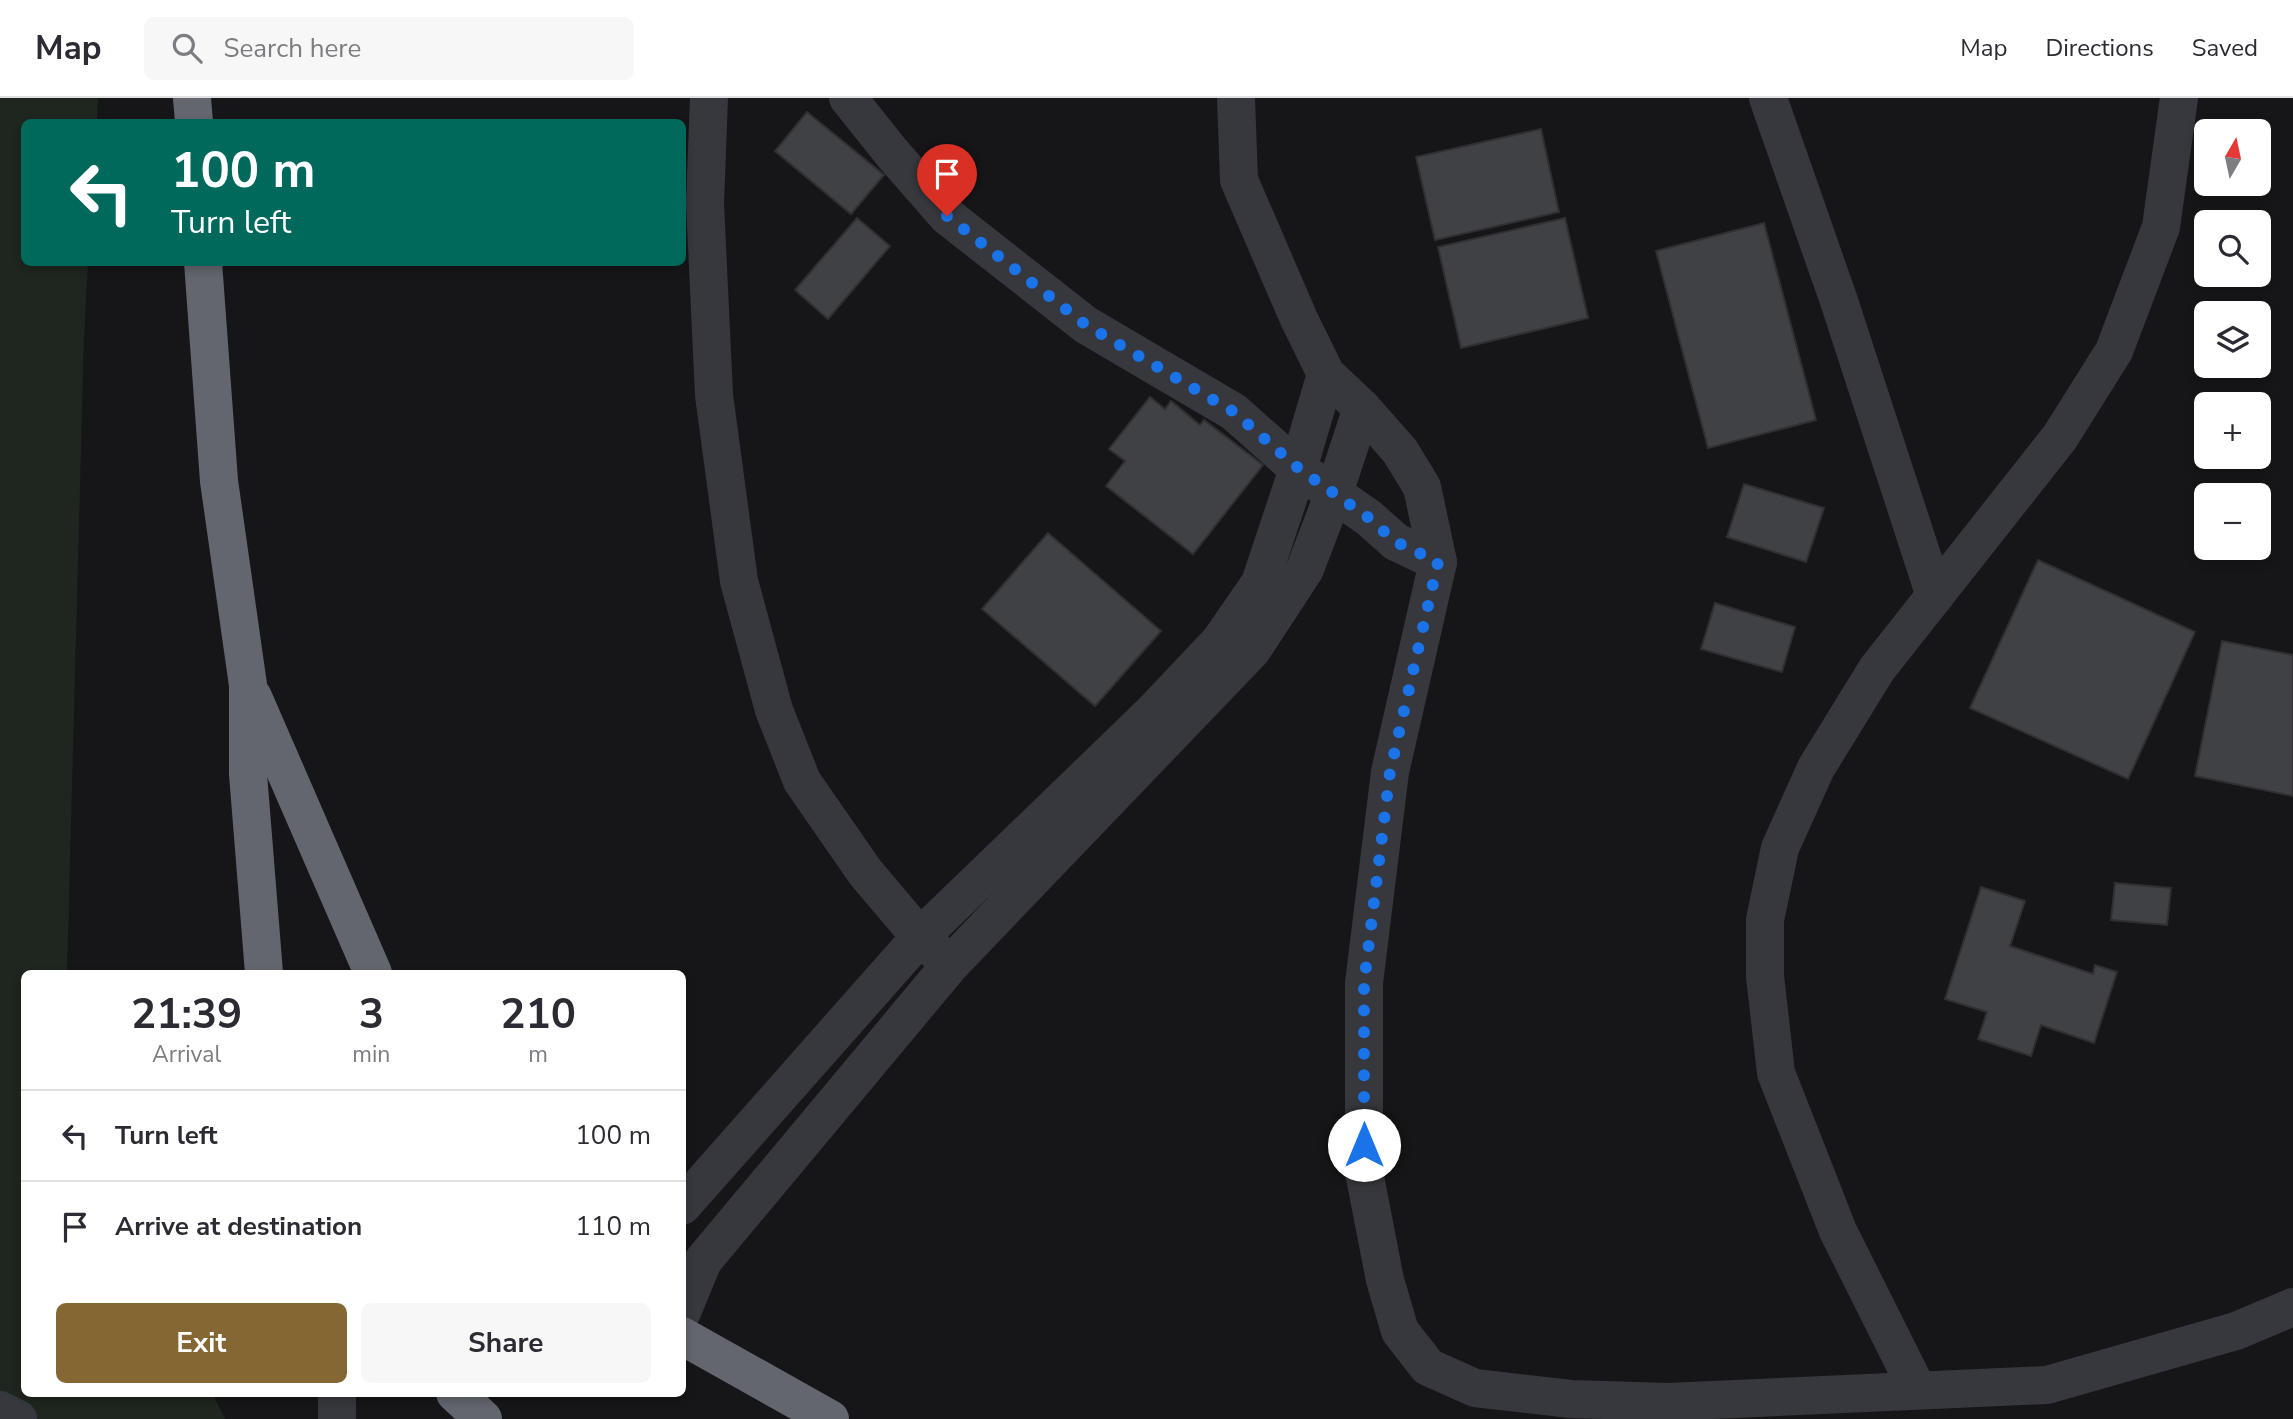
<!DOCTYPE html>
<html lang="en">
<head>
<meta charset="utf-8">
<style>
	:root { --surface:#fff; --page:#f7f7f7; --text:#2b2b33; --muted:#7c7c81; --line:#e1e1e2; --accent:#856733 }
	body { margin:0; font-family:"Nunito Sans",sans-serif; background:var(--page); color:var(--text); height:100vh; display:flex; flex-direction:column; font-size:26px; white-space:nowrap }
	* { box-sizing:border-box; margin:0 }
	p { font-size:23px; color:var(--muted) }
	.icon { flex:none; width:38px; height:38px; fill:none; stroke:currentColor; stroke-width:2; stroke-linecap:round; stroke-linejoin:round }
	.map { position:relative; flex:1; overflow:hidden }
	.panel { position:absolute; left:21px; top:872px; width:665px; height:427px; display:flex; flex-direction:column; background:var(--surface); border-radius:10px; box-shadow:0 4px 10px #0003 }
	.panel>* { flex:none }
	.guide { position:absolute; left:21px; top:21px; width:665px; height:147px; border-radius:10px; box-shadow:0 4px 10px #0003; background:#00695c; color:#fff; overflow:hidden }
	.needle { width:46px; rotate:9deg }
	.fabs { position:absolute; left:2194px; top:21px; display:grid; gap:14px }
	.fabs a { display:grid; place-items:center; width:77px; height:77px; border-radius:10px; background:var(--surface); box-shadow:0 4px 10px #0003; font-size:35px }
	.pin { position:absolute; display:grid; place-items:center; width:60px; height:60px; color:#fff; margin:-72px -30px; border-radius:50% 50% 50% 0; rotate:-45deg; box-shadow:0 0 7px #0007 }
	.pin .icon { rotate:45deg }
	.me { position:absolute; width:77px; margin:-38px; rotate:0deg; stroke-linejoin:round; filter:drop-shadow(0 0 5px #0008) }
	.turn { display:flex; align-items:center; gap:24px; height:147px; padding:0 35px; font-size:32px }
	.turn .icon { width:91px; height:91px; stroke-width:2.5 }
	.turn b { display:block; font-size:49px; line-height:60px }
	.eta { display:flex; justify-content:space-evenly; align-items:center; height:119px; text-align:center }
	.eta b { font-size:42px; font-weight:700; line-height:49px }
	.button { display:flex; gap:14px; margin-top:auto; padding:14px 35px }
	.button a { flex:1; height:80px; border-radius:10px; background:var(--accent); color:#fff; font-size:28px; font-weight:700; line-height:80px; text-align:center }
	.button a+a { background:var(--page); color:var(--text) }
	ul { padding:0; list-style:none }
	li { display:flex; align-items:center; gap:21px; height:91px; padding:0 35px; border-top:2px solid var(--line) }
	li div { flex:1 }
	li b { display:block; font-size:26px }
	li em { font-style:normal }
	header { display:flex; align-items:center; gap:42px; box-sizing:border-box; height:98px; padding:0 35px; background:var(--surface); border-bottom:2px solid var(--line) }
	header strong { font-size:33px }
	nav { display:flex; gap:38px; margin-inline-start:auto; font-size:24px }
	.search { width:490px; height:63px; background:var(--page); display:flex; align-items:center; gap:18px; box-sizing:border-box; padding:0 24px; border-radius:10px; color:var(--muted); font-size:26px }
	.map>svg:first-child { display:block }
	.green { fill:#1e261f }
	.building { fill:#404145; stroke:#303034; stroke-width:2 }
	.lines { fill:none; stroke-linecap:round; stroke-linejoin:round }
	.minor { stroke:#37383d; stroke-width:38 }
	.highway { stroke:#63666e; stroke-width:38 }
	.route { stroke:#1a73e8; stroke-width:12; stroke-dasharray:0 21.6 }
</style>
</head>
<body>
<header>
<strong>Map</strong>
<div class="search"><svg class="icon" aria-label="search" viewBox="0 0 24 24"><circle cx="10" cy="10" r="6"/><path d="M15 15l6 6"/></svg>Search here</div>
<nav><a>Map</a><a>Directions</a><a>Saved</a></nav>
</header>
<div class="map">
<svg width="2293" height="1321" viewBox="0 0 2293 1321">
	<rect width="100%" height="100%" fill="#161618"/>
	<polygon class="green" points="0,0 98,0 97,24 24,24 24,164 88,165 84,239 67,875 24,875 24,1295 212,1295 225,1321 0,1321"/>
	<g class="building">
		<polygon points="807,14 884,77 851,116 775,53"/>
		<polygon points="1541,31 1559,114 1435,142 1416,59"/>
		<polygon points="857,120 890,148 828,221 795,192"/>
		<polygon points="1565,120 1588,220 1461,250 1438,149"/>
		<polygon points="1764,125 1816,322 1708,350 1656,153"/>
		<polygon points="1150,299 1165,311 1171,303 1200,327 1204,322 1263,367 1193,456 1106,388 1125,363 1109,351"/>
		<polygon points="1744,386 1824,410 1806,464 1727,439"/>
		<polygon points="1048,435 1161,533 1095,608 982,511"/>
		<polygon points="2038,462 2195,534 2128,681 1970,610"/>
		<polygon points="1715,505 1795,529 1782,574 1701,551"/>
		<polygon points="2222,543 2293,557 2293,698 2195,678"/>
		<polygon points="2115,785 2171,790 2167,827 2111,822"/>
		<polygon points="1981,789 2025,803 2010,848 2093,876 2095,867 2117,874 2094,945 2041,927 2031,958 1978,941 1987,914 1945,901"/>
	</g>
	<g class="lines">
		<g class="minor">
			<polyline points="709,0 705,105 714,297 739,483 774,612 802,683 865,774 920,839 938,855"/>
			<polyline points="848,0 892,55 947,118 1086,227 1234,314 1298,371 1369,420 1396,444 1438,464"/>
			<polyline points="1236,0 1239,82 1299,221 1326,276 1362,310 1400,353 1422,389 1438,464 1390,674 1364,885 1364,1074 1385,1182 1400,1233 1428,1269 1475,1290 1571,1301 1668,1304 2047,1287 2236,1233 2293,1209"/>
			<polyline points="1768,0 1839,203 1935,498"/>
			<polyline points="682,1108 920,839 1151,616 1220,543 1260,485 1298,371 1326,276"/>
			<polyline points="682,1214 703,1163 950,867 1252,552 1305,471 1334,395 1362,310"/>
			<polyline points="1917,1291 1838,1133 1776,975 1765,878 1765,822 1780,750 1816,670 1877,571 2060,339 2114,253 2161,129 2179,0"/>
			<polyline points="337,1295 337,1321"/>
			<polyline points="0,1312 18,1321"/>
		</g>
		<g class="highway">
			<polyline points="192,0 194,24"/>
			<polyline points="203,164 219,383 248,587 248,676 264,875"/>
			<polyline points="253,599 373,875"/>
			<polyline points="682,1238 830,1321"/>
			<polyline points="455,1295 483,1321"/>
		</g>
	</g>
	<g class="lines">
		<polyline class="route" points="947,118 1086,227 1234,314 1298,370 1369,420 1396,444 1438,464 1390,674 1364,885 1364,1047"/>
	</g>
</svg>
<div class="fabs">
<a><svg class="needle" viewBox="-14 -14 28 28"><path d="M0-13l5 13h-10z" fill="#e53935"/><path d="M0 13l5-13h-10z" fill="#7c7c81"/></svg></a>
<a><svg class="icon" aria-label="search" viewBox="0 0 24 24"><circle cx="10" cy="10" r="6"/><path d="M15 15l6 6"/></svg></a>
<a><svg class="icon" aria-label="layers" viewBox="0 0 24 24"><path d="M12 4l9 5-9 5-9-5zM3 14l9 5 9-5"/></svg></a>
<a>+</a>
<a>−</a>
</div>
<div class="pin" style="left:947px;top:118px;background:#d93025"><svg class="icon" aria-label="arrive" viewBox="0 0 24 24"><path d="M6 21V4h12l-3 4 3 4H6"/></svg></div>
<svg class="me" style="left:1364px;top:1047px" viewBox="-20 -20 40 40"><circle r="19" fill="#fff"/><path d="M0-13L10 11 0 6-10 11z" fill="#1a73e8"/></svg>
<div class="guide">
<div class="turn"><svg class="icon" aria-label="left" viewBox="0 0 24 24"><path d="M17 20v-9H6M10 6l-5 5 5 5"/></svg><div><b>100 m</b>Turn left</div></div>
</div>
<section class="panel">
<div class="eta">
<div><b>21:39</b><p>Arrival</p></div>
<div><b>3</b><p>min</p></div>
<div><b>210</b><p>m</p></div>
</div>
<ul>
<li><svg class="icon" aria-label="left" viewBox="0 0 24 24"><path d="M17 20v-9H6M10 6l-5 5 5 5"/></svg><div><b>Turn left</b></div><em>100 m</em></li>
<li><svg class="icon" aria-label="arrive" viewBox="0 0 24 24"><path d="M6 21V4h12l-3 4 3 4H6"/></svg><div><b>Arrive at destination</b></div><em>110 m</em></li>
</ul>
<div class="button"><a>Exit</a><a>Share</a></div>
</section>
</div>
</body>
</html>
